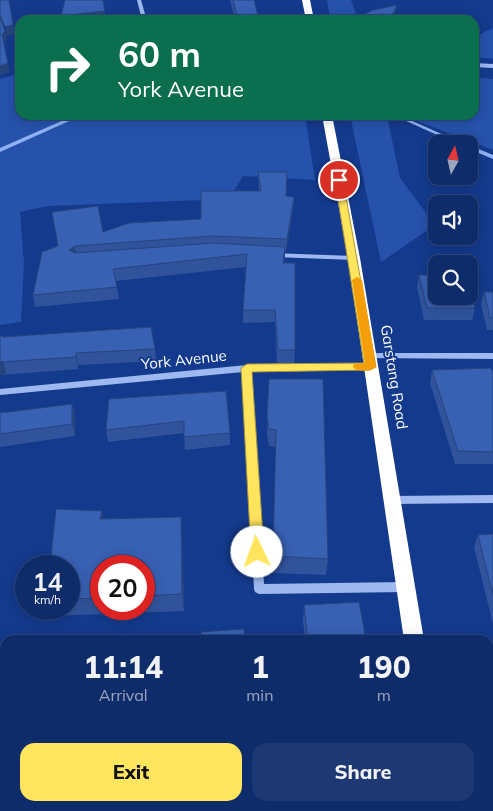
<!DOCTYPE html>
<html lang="en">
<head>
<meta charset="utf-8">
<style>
	:root { --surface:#0f2c6a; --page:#1d3872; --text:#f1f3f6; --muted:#9ba7c1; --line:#2f487e; --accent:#ffe45d }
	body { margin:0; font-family:Mulish,sans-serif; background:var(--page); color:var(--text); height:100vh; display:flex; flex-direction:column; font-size:19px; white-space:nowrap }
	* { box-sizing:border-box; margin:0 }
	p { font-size:16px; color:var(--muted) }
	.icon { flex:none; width:28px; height:28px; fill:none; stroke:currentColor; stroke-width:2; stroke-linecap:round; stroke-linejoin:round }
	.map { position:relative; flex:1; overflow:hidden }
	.side { position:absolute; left:0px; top:635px; width:494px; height:176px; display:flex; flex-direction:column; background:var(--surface); border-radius:15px 15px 0 0; box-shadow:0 2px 12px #0003,0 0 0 1px var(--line) }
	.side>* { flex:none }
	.guide { position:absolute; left:15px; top:15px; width:464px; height:105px; border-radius:15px; box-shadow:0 2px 12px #0003,0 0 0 1px var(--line); background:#0b6e4f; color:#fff; overflow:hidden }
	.needle { width:32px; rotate:8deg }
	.tools { position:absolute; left:428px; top:135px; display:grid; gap:10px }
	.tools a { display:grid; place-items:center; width:50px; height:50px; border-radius:10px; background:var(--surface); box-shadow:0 2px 12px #0003,0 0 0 1px var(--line); font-size:25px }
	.speed { position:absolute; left:15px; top:555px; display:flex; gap:10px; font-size:25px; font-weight:700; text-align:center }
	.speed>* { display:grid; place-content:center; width:65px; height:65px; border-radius:50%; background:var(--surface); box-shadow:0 2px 12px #0003,0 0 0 1px var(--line); line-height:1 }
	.speed small { font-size:12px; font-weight:400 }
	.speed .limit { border:8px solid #d22; background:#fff; color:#111 }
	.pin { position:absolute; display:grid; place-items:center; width:42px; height:42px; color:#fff; margin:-21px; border:2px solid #fff; border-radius:50%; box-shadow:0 1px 5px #0007 }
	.me { position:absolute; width:55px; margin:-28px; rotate:357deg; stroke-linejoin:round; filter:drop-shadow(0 0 4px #0008) }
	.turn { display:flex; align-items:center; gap:18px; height:105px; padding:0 20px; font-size:22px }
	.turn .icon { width:65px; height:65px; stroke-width:2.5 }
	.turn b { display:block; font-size:35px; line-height:42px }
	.eta { display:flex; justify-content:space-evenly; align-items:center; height:85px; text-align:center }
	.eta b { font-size:30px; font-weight:800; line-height:35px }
	.button { display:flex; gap:10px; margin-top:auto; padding:10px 20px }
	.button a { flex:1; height:58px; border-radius:15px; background:var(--accent); color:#111; font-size:20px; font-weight:800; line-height:58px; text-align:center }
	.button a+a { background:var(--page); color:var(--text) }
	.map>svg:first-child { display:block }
	.green { fill:#2652ac }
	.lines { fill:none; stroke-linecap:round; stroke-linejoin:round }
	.stream { fill:#90b2f3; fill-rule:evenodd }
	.minor { fill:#9eb9f0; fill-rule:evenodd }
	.highway { fill:#fff; fill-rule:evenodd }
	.wall { fill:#30539b; fill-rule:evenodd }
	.shaded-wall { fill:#27447e }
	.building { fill:#3861b4; stroke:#27447e }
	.route { fill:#ffe45d; stroke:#a6943c }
	.slow { fill:#f59e0b }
	.labels { text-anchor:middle; stroke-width:4; stroke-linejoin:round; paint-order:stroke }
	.street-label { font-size:15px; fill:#fff; stroke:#143a8d }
</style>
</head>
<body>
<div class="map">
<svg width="493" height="811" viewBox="0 0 493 811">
	<rect width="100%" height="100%" fill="#143a8d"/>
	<g class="green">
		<polygon points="327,0 351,0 356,14 330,17"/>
		<polygon points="493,28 493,59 474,57 474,37"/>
		<polygon points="20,73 20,115 305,115 315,180 243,176 229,199 48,206 20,212 24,263 21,322 0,325 0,79"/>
		<polygon points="474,77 493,79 493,150 401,115 474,115"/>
		<polygon points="350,115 374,115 378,121 387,116 400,178 435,225 381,262"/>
	</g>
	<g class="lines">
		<g class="stream">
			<polygon points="78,115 90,115 76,118 0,152 0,148 73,116"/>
			<polygon points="393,115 399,115 464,144 457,144"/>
			<polygon points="469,145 493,155 493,159 469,149"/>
		</g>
		<g class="minor">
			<polygon points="137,0 141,0 145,14 156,20 150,20 141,16"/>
			<polygon points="474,63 493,64 493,68 474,67"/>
			<polygon points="271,253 354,256 358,258 354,260 274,257 270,255"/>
			<polygon points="369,353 493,353 493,359 366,358 365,356 366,354"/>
			<polygon points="371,364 375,367 374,369 251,372 264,584 405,582 409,584 410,587 409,590 405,592 259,594 255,592 254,589 243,372 0,395 0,389 247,365"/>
			<polygon points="493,495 493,503 392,504 389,503 387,500 389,497 392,496"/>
			<polygon points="38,806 50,806 49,811 37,811"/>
		</g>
		<g class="highway">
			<polygon points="302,0 310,0 314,20 306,20"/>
			<polygon points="322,115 332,115 360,258 424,640 404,640 348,258"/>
			<polygon points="437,806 459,806 460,811 438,811"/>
		</g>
	</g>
	<g class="wall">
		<polygon points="230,0 254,0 259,20 235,20"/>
		<polygon points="258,172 286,196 294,197 293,209 286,251 285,251 284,263 295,350 294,363 277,363 275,322 243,323 243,310 246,267 116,281 119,299 35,307 33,295 42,252 103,232 201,219 259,191"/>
		<polygon points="419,275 475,308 472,320 424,320 417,287"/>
		<polygon points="484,292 493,292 493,330 487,330 481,304"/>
		<polygon points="0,336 2,337 155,349 156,361 78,365 78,369 0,375"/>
		<polygon points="432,370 493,372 493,464 455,464 430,383"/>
		<polygon points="269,379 328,559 326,575 272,573 276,447 269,446 267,434"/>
		<polygon points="109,399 230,433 230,445 185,450 184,433 108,442 106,430"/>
		<polygon points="72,404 75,416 75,436 0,447 0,413"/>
		<path d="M103,519L182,534L184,611L51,616L49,609H69V566ZM101,566H144V609H101Z"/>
		<polygon points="493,534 493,624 474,547 478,535"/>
		<polygon points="304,605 366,640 305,640 303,620"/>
		<polygon points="184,806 245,806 187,811 185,811"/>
	</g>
	<g class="shaded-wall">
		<polygon points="10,0 15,34 6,36 5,27"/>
		<polygon points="397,5 396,14 393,20 390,20"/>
		<polygon points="105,11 106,20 62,20 61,16"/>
		<polygon points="5,32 7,40 4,42 2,34"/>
		<polygon points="8,63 10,72 0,75 0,66"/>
		<polygon points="294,197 293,209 286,251 287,239"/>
		<polygon points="75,246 77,258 69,250"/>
		<polygon points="285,247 285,259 282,275 283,263"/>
		<polygon points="76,353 78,365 78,369 76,357"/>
		<polygon points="3,361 6,374 0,375 0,362"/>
		<polygon points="72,404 75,416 75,436 72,424"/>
		<polygon points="102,511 105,528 100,519"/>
		<polygon points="181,517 182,534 184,611 182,594"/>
	</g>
	<g class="building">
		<polygon points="0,0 9,0 13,25 5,27 0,15"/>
		<polygon points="65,0 103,0 105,11 61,16"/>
		<polygon points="233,0 254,0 259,20 238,20"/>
		<polygon points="397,5 390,20 358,20 359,17 373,10"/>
		<polygon points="0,16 5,32 2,34 8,63 0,66"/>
		<polygon points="258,172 287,172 286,196 294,197 287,239 213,236 75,246 69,250 75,253 214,243 285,247 283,263 295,263 295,350 278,350 275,310 243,310 247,254 113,269 117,287 33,295 42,252 58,246 52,212 98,206 103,232 129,223 201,219 201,191 261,191"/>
		<polygon points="419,275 436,275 436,296 469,296 469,291 475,308 427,308"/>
		<polygon points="484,292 493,292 493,318 490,317"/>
		<polygon points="151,327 155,349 76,353 76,357 0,362 0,336 2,336 2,337"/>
		<polygon points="491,368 493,372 493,452 458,451 432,370"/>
		<polygon points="269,379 323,379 328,559 273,556 276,430 269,429 267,417"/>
		<polygon points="226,391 230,433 184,437 184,421 106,430 109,399"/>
		<polygon points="72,404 72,424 0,434 0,413"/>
		<polygon points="56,509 102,511 100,519 181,517 182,594 144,596 144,566 101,566 101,598 69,599 69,566 50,566"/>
		<polygon points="493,534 493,595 478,535"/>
		<polygon points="359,602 366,640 308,640 304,605"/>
		<polygon points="244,629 244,640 202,640 201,632"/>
	</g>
	<polygon class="route" points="339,177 343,180 376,367 370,370 252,372 264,552 262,556 253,556 251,552 241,368 247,364 364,363 335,180"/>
	<path class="slow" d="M357,277L362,280L376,367C371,372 357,372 353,367L354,364L365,363L352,280Z"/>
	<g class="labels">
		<g class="street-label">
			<text transform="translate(184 360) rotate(-6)" y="5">York Avenue</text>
			<text transform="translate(394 377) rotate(81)" y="5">Garstang Road</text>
		</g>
	</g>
</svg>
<div class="tools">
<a><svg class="needle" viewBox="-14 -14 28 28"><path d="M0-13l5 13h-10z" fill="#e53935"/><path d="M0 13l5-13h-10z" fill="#9ba7c1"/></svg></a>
<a><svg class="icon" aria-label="sound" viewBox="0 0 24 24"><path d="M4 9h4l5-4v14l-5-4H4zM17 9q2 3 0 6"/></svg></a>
<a><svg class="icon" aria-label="search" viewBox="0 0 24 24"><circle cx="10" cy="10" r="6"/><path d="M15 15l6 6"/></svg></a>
</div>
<div class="speed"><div>14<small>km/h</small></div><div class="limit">20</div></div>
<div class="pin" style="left:339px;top:180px;background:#d93025"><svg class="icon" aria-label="arrive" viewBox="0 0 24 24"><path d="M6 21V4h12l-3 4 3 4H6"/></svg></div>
<svg class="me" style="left:257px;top:552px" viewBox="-20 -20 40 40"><circle r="19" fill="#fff"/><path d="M0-13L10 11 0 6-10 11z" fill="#ffe45d"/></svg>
<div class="guide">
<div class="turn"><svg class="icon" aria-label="right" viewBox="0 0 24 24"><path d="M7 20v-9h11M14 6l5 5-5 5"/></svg><div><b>60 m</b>York Avenue</div></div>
</div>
<section class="side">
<div class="eta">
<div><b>11:14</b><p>Arrival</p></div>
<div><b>1</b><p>min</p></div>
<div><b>190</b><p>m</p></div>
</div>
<div class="button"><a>Exit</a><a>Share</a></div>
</section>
</div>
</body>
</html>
